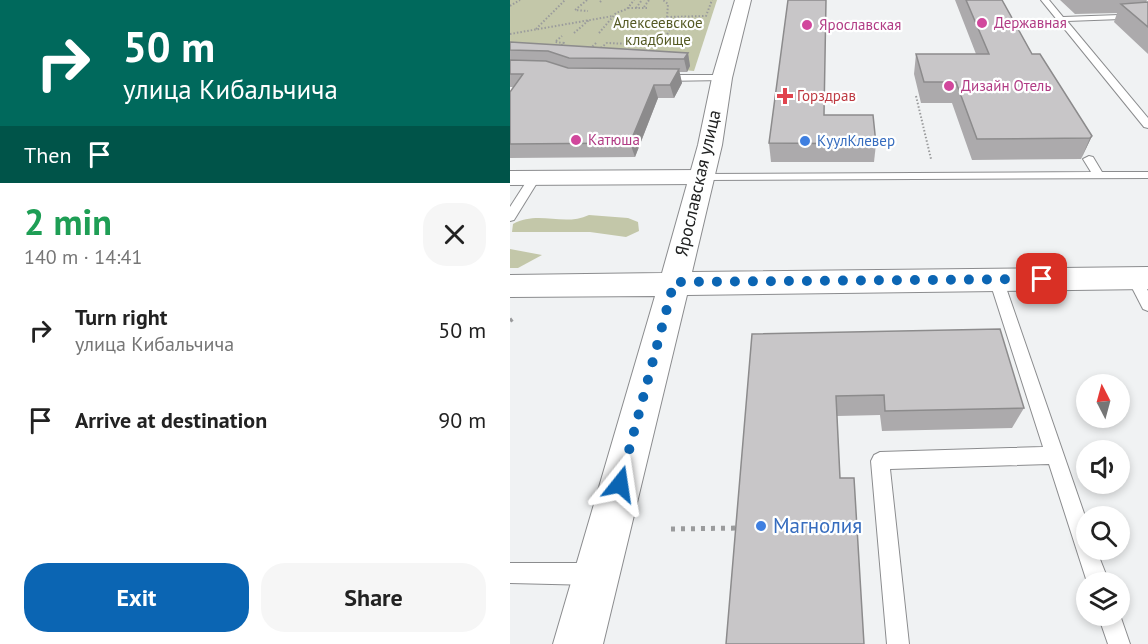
<!DOCTYPE html>
<html lang="en">
<head>
<meta charset="utf-8">
<style>
	:root { --surface:#fff; --page:#f6f6f6; --text:#222; --muted:#767676; --accent:#0b65b3 }
	body { margin:0; font-family:"PT Sans",sans-serif; background:var(--page); color:var(--text); height:100vh; display:flex; flex-direction:column; font-size:22px; white-space:nowrap }
	* { box-sizing:border-box; margin:0 }
	p { font-size:20px; color:var(--muted) }
	.icon { flex:none; width:33px; height:33px; fill:none; stroke:currentColor; stroke-width:2; stroke-linecap:round; stroke-linejoin:round }
	.map { position:relative; flex:1; overflow:hidden }
	.sheet { display:flex; flex-direction:column; background:var(--surface); width:510px }
	.sheet>* { flex:none }
	.top-card { background:#00695c; color:#fff; overflow:hidden }
	.needle { width:39px; rotate:354deg }
	.buttons { position:absolute; left:566px; top:374px; display:grid; gap:12px }
	.buttons a { display:grid; place-items:center; width:54px; height:54px; border-radius:50%; background:var(--surface); box-shadow:0 3px 9px #0003; font-size:30px }
	.pin { position:absolute; display:grid; place-items:center; width:51px; height:51px; color:#fff; margin:-26px; border-radius:12px; box-shadow:0 3px 9px #0006 }
	.me { position:absolute; width:66px; margin:-33px; rotate:15deg; stroke-linejoin:round; filter:drop-shadow(0 0 4px #0008) }
	.turn { display:flex; align-items:center; gap:21px; height:126px; padding:0 24px; font-size:27px }
	.turn .icon { width:78px; height:78px; stroke-width:2.5 }
	.turn b { display:block; font-size:42px; line-height:51px }
	.then { display:flex; align-items:center; height:57px; padding:0 24px; background:#0003; gap:12px; font-size:22px }
	.round { display:grid; place-items:center; flex:none; width:63px; height:63px; border-radius:24px; background:var(--page) }
	.overview { display:flex; align-items:center; justify-content:space-between; height:102px; padding:0 24px }
	h1 { font-size:36px; font-weight:700; line-height:45px; color:#1e9e55 }
	.cta { display:flex; gap:12px; margin-top:auto; padding:12px 24px }
	.cta a { flex:1; height:69px; border-radius:24px; background:var(--accent); color:#fff; font-size:24px; font-weight:700; line-height:69px; text-align:center }
	.cta a+a { background:var(--page); color:var(--text) }
	ul { padding:0; list-style:none }
	li { display:flex; align-items:center; gap:18px; height:90px; padding:0 24px }
	li div { flex:1 }
	li b { display:block; font-size:22px }
	li em { font-style:normal }
	main { display:flex; flex:1; min-height:0 }
	.map>svg:first-child { display:block }
	.green { fill:#c3c7a9 }
	.lines { fill:none; stroke-linecap:round; stroke-linejoin:round }
	.lane-casing { stroke:#8b8c8e; stroke-width:2 }
	.street-casing { stroke:#8b8c8e; stroke-width:2 }
	.secondary-casing { stroke:#8b8c8e; stroke-width:2 }
	.path-far2 { stroke:#9a9b9c; stroke-width:2; stroke-dasharray:1.5 2; stroke-linecap:butt }
	.path-far1 { stroke:#9a9b9c; stroke-width:4; stroke-dasharray:3 4.5; stroke-linecap:butt }
	.path { stroke:#9a9b9c; stroke-width:5; stroke-dasharray:4 6; stroke-linecap:butt }
	.lane { fill:#fff; fill-rule:evenodd }
	.street { fill:#fff; fill-rule:evenodd }
	.secondary { fill:#fff; fill-rule:evenodd }
	.wall { fill:#acaaac }
	.shaded-wall { fill:#8c8b8c }
	.building { fill:#c8c6c8; stroke:#8c8b8c; stroke-width:1.5 }
	.route { stroke:#0b65b3; stroke-width:10; stroke-dasharray:0 18 }
	.hotel-dot { fill:#d1479c; stroke:#feffff; stroke-width:2 }
	.health-dot { fill:#e0444e; stroke:#feffff; stroke-width:2 }
	.shop-dot { fill:#3f7fe0; stroke:#feffff; stroke-width:2 }
	.labels { text-anchor:middle; stroke-width:4.5; stroke-linejoin:round; paint-order:stroke }
	.far-park-label { font-size:15px; fill:#555a24; stroke:#feffff }
	.far-hotel-label { font-size:15px; fill:#b23c85; stroke:#feffff; text-anchor:start }
	.far-health-label { font-size:15px; fill:#be3a42; stroke:#feffff; text-anchor:start }
	.far-shop-label { font-size:15px; fill:#366cbe; stroke:#feffff; text-anchor:start }
	.street-label { font-size:18px; fill:#212222; stroke:#feffff }
	.near-shop-label { font-size:21px; fill:#366cbe; stroke:#feffff; text-anchor:start }
</style>
</head>
<body>
<main>
<section class="sheet">
<div class="top-card">
<div class="turn"><svg class="icon" aria-label="right" viewBox="0 0 24 24"><path d="M7 20v-9h11M14 6l5 5-5 5"/></svg><div><b>50 m</b>улица Кибальчича</div></div>
<div class="then">Then<svg class="icon" aria-label="arrive" viewBox="0 0 24 24"><path d="M6 21V4h12l-3 4 3 4H6"/></svg></div>
</div>
<div class="overview"><div><h1>2 min</h1><p>140 m · 14:41</p></div><a class="round"><svg class="icon" aria-label="close" viewBox="0 0 24 24"><path d="M6 6l12 12M18 6L6 18"/></svg></a></div>
<ul>
<li><svg class="icon" aria-label="right" viewBox="0 0 24 24"><path d="M7 20v-9h11M14 6l5 5-5 5"/></svg><div><b>Turn right</b><p>улица Кибальчича</p></div><em>50 m</em></li>
<li><svg class="icon" aria-label="arrive" viewBox="0 0 24 24"><path d="M6 21V4h12l-3 4 3 4H6"/></svg><div><b>Arrive at destination</b></div><em>90 m</em></li>
</ul>
<div class="cta"><a>Exit</a><a>Share</a></div>
</section>
<div class="map">
<svg width="638" height="644" viewBox="0 0 638 644">
	<rect width="100%" height="100%" fill="#f0f2f3"/>
	<g class="green">
		<polygon points="0,0 207,0 184,71 0,55"/>
		<path d="M79,215L118,218L128,222L129,231L116,237L80,232H2L3,224C29,210 53,227 79,215Z"/>
		<polygon points="0,249 32,255 8,268 0,268"/>
	</g>
	<g class="lines">
		<g class="lane-casing">
			<g id="lane">
				<polygon points="531,0 539,0 553,17 638,14 638,18 557,21 638,118 638,128 634,127"/>
				<polygon points="212,75 215,76 215,80 152,81 147,78 152,75"/>
				<polygon points="579,156 583,157 592,172 638,172 638,178 192,180 186,177 192,174 581,172 573,159"/>
				<polygon points="24,175 30,178 4,220 0,221 0,207 20,176"/>
				<polygon points="624,273 629,274 638,291 638,311 633,309 617,278"/>
				<polygon points="486,274 493,279 576,519 576,549 586,549 599,582 577,582 539,464 380,469 399,644 377,644 361,461 364,455 370,452 533,447 479,279"/>
				<polygon points="0,563 83,563 90,567 94,574 90,581 83,585 0,583"/>
				<polygon points="609,613 610,615 620,644 598,644 588,615 609,615"/>
			</g>
		</g>
		<g class="street-casing">
			<polygon id="street" points="192,170 201,172 204,177 201,182 192,184 0,185 0,171"/>
		</g>
		<g class="secondary-casing">
			<polygon id="secondary" points="225,0 241,0 222,78 212,145 182,272 638,267 638,289 177,295 93,644 43,644 145,296 0,297 0,275 152,273 188,145 202,78"/>
		</g>
		<g class="path-far2">
			<polyline points="77,0 65,10 78,11"/>
			<polyline points="90,2 92,0"/>
			<polyline points="0,6 10,0"/>
			<polyline points="134,7 139,0"/>
			<polyline points="118,8 138,8"/>
			<polyline points="126,8 132,0"/>
			<polyline points="157,17 196,16 202,0"/>
			<polyline points="26,29 55,0"/>
			<polyline points="64,33 79,20"/>
			<polyline points="89,33 106,13 117,9 124,0"/>
			<polyline points="0,34 103,16"/>
			<polyline points="49,48 54,43 45,42 52,36"/>
			<polyline points="80,49 87,42"/>
			<polyline points="88,50 97,43 147,45 153,42 163,23 157,17 158,4 153,0"/>
			<polyline points="406,96 421,159"/>
		</g>
		<polyline class="path-far1" points="0,321 4,318"/>
		<polyline class="path" points="161,529 230,528"/>
		<use href="#lane" class="lane"/>
		<use href="#street" class="street"/>
		<use href="#secondary" class="secondary"/>
	</g>
	<g class="wall">
		<polygon points="445,0 492,0 522,54 582,136 571,159 462,160 442,103 411,103 404,74 406,54 466,54"/>
		<polygon points="550,0 637,0 636,2 638,2 638,54 604,22 607,13 565,14"/>
		<polygon points="0,42 178,53 180,66 177,72 169,72 172,83 164,98 148,98 125,157 0,158 0,92 3,87 0,87"/>
		<polygon points="315,115 366,144 364,162 261,162 259,143"/>
		<polygon points="242,334 514,408 502,428 372,431 370,415 327,416 330,478 354,644"/>
	</g>
	<g class="shaded-wall">
		<polygon points="178,53 180,66 177,72 174,59"/>
		<polygon points="169,69 172,83 164,98 160,85"/>
		<polygon points="144,85 148,98 125,157 120,143"/>
		<polygon points="582,136 572,157 571,159 580,138"/>
	</g>
	<g class="building">
		<polygon points="278,0 316,0 314,115 363,115 366,144 259,143"/>
		<polygon points="456,0 492,0 522,54 530,54 582,136 580,138 467,139 446,82 414,82 406,54 479,54"/>
		<polygon points="638,2 638,27 611,4"/>
		<polygon points="0,42 178,53 174,59 59,58 38,51 0,50"/>
		<polygon points="0,60 36,61 58,68 169,69 160,85 144,85 120,143 0,144 0,92 13,74 0,74"/>
		<polygon points="490,329 514,408 375,411 374,395 326,396 330,478 344,478 354,644 216,644 242,334"/>
	</g>
	<g class="lines">
		<polyline class="route" points="110,484 164,282 532,279"/>
	</g>
	<g class="hotel-dot">
		<circle cx="472" cy="23" r="6"/>
		<circle cx="297" cy="25" r="6"/>
		<circle cx="439" cy="86" r="6"/>
		<circle cx="66" cy="140" r="6"/>
	</g>
	<path class="health-dot" d="M272 87h6v6h6v6h-6v6h-6v-6h-6v-6h6z"/>
	<g class="shop-dot">
		<circle cx="295" cy="141" r="6"/>
		<circle cx="251" cy="526" r="6"/>
	</g>
	<g class="labels">
		<g class="far-park-label">
			<text x="148" y="28">Алексеевское<tspan x="148" dy="17">кладбище</tspan></text>
		</g>
		<g class="far-hotel-label">
			<text x="484" y="28">Державная</text>
			<text x="309" y="30">Ярославская</text>
			<text x="451" y="91">Дизайн Отель</text>
			<text x="78" y="145">Катюша</text>
		</g>
		<g class="far-health-label">
			<text x="287" y="101">Горздрав</text>
		</g>
		<g class="far-shop-label">
			<text x="307" y="146">КуулКлевер</text>
		</g>
		<g class="street-label">
			<text transform="translate(188 183) rotate(-77)" y="6">Ярославская улица</text>
		</g>
		<g class="near-shop-label">
			<text x="263" y="533">Магнолия</text>
		</g>
	</g>
</svg>
<div class="buttons">
<a><svg class="needle" viewBox="-14 -14 28 28"><path d="M0-13l5 13h-10z" fill="#e53935"/><path d="M0 13l5-13h-10z" fill="#767676"/></svg></a>
<a><svg class="icon" aria-label="sound" viewBox="0 0 24 24"><path d="M4 9h4l5-4v14l-5-4H4zM17 9q2 3 0 6"/></svg></a>
<a><svg class="icon" aria-label="search" viewBox="0 0 24 24"><circle cx="10" cy="10" r="6"/><path d="M15 15l6 6"/></svg></a>
<a><svg class="icon" aria-label="layers" viewBox="0 0 24 24"><path d="M12 4l9 5-9 5-9-5zM3 14l9 5 9-5"/></svg></a>
</div>
<div class="pin" style="left:532px;top:279px;background:#d93025"><svg class="icon" aria-label="arrive" viewBox="0 0 24 24"><path d="M6 21V4h12l-3 4 3 4H6"/></svg></div>
<svg class="me" style="left:110px;top:484px" viewBox="-20 -20 40 40"><path d="M0-17L14 15 0 8-14 15z" fill="#0b65b3" stroke="#fff" stroke-width="4"/></svg>
</div>
</main>
</body>
</html>
